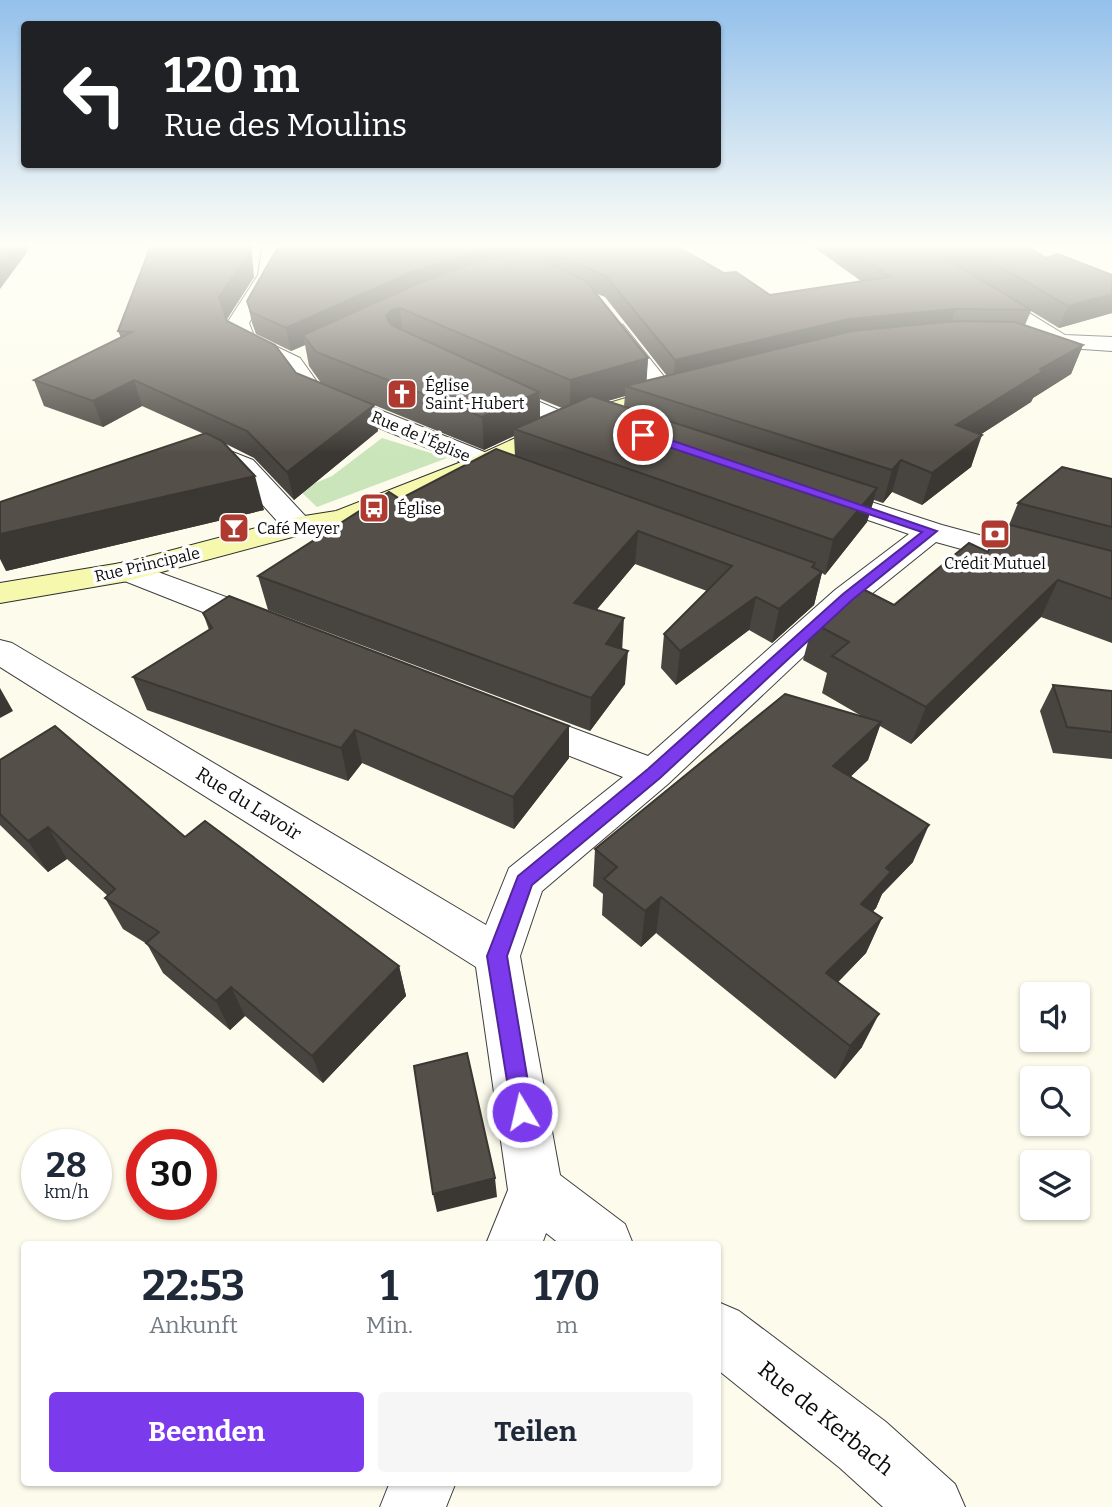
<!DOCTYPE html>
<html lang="de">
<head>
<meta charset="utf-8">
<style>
	:root { --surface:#fff; --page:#f6f6f7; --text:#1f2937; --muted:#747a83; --accent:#7c3aed }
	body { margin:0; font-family:Bitter,serif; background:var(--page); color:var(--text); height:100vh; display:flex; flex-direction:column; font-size:26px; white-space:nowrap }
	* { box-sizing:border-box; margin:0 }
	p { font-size:23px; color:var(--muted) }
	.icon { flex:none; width:38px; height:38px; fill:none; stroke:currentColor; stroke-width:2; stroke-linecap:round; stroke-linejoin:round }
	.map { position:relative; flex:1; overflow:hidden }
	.sheet { position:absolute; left:21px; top:1241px; width:700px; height:245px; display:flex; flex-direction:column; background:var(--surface); border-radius:7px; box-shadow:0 2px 5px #0004 }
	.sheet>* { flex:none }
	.banner { position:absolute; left:21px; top:21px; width:700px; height:147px; border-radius:7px; box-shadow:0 2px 5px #0004; background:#202124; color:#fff; overflow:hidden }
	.fabs { position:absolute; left:1020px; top:982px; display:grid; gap:14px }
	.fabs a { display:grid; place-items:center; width:70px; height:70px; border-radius:7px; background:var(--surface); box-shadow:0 2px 5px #0004; font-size:35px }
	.speed { position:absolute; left:21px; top:1129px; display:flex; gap:14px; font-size:35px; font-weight:700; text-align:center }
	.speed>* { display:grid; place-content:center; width:91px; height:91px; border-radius:50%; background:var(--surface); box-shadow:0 2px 5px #0004; line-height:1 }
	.speed small { font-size:18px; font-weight:400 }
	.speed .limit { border:10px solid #d22; background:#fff; color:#111 }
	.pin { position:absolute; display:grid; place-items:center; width:60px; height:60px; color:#fff; margin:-30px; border:4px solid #fff; border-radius:50%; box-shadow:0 2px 7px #0007 }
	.me { position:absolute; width:77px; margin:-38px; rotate:351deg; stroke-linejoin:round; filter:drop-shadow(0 0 5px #0008) }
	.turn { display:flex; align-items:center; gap:24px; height:147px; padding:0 28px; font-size:32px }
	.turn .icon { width:91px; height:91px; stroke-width:2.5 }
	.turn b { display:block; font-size:49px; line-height:60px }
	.eta { display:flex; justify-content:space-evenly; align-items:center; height:119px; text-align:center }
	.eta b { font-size:42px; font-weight:700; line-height:49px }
	.action { display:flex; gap:14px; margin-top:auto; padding:14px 28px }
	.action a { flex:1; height:80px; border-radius:7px; background:var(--accent); color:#fff; font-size:28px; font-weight:700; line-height:80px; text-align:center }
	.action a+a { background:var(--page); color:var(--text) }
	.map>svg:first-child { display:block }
	.green { fill:#cae5b9 }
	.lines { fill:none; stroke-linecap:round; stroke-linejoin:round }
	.street-casing { stroke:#3f3f3f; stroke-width:2 }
	.secondary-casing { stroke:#2e2e2e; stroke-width:2 }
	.street { fill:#fff; fill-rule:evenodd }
	.secondary { fill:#f6f8ad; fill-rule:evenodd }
	.wall { fill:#48443f; fill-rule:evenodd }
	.shaded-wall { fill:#3b3733 }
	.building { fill:#544f49; stroke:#3b3733; stroke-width:2 }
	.route { fill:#7c3aed; stroke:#51269a; stroke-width:2 }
	.labels { text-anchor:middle; stroke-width:7; stroke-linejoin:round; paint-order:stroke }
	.far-poi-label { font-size:16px; fill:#0c0c0c; stroke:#fff; text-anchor:start }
	.far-street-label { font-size:16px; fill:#0c0c0c; stroke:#fff }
	.street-label { font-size:19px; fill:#0c0c0c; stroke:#fff }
	.near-street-label { font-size:23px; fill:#0c0c0c; stroke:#fff }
</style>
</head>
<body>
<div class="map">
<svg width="1112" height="1507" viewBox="0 0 1112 1507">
	<rect width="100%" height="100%" fill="#fdfcec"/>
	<polygon class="green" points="382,438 447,458 317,507 299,490 332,476"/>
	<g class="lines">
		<g class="street-casing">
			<g id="street">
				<polygon points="263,243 283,243 278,275 249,323 254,336 300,358 320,386 532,471 536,477 532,483 522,485 512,483 302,396 282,368 236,345 227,323 258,275"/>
				<polygon points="892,243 915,243 1065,335 1112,337 1112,351 1052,347 943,279"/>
				<polygon points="615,323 623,325 674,389 678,394 674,399 665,402 656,399 604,330 607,325"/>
				<polygon points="491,381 577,418 581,424 577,430 568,432 559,430 482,393 479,388 482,383"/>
				<polygon points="220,447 253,460 309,520 313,526 309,532 298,535 287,532 233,472 210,461 206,455 210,449"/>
				<polygon points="822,486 942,525 1112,571 1112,591 936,542 859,604 668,784 542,891 520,956 560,1175 625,1224 633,1244 560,1244 546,1233 542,1244 486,1244 508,1190 476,967 0,667 0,640 12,643 486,925 509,868 623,777 509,732 503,723 509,714 522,710 535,714 648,756 835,590 909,534 812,501 808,495 812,489"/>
				<polygon points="128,561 275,615 280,623 275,631 263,634 251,631 117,578 112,571 117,564"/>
				<polygon points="718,1302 739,1311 886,1422 955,1484 965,1507 883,1507 840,1468 718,1370"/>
				<polygon points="390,1482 456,1482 446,1507 380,1507"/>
			</g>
		</g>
		<g class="secondary-casing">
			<polygon id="secondary" points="676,383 685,386 689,391 685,396 577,430 494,469 353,525 300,535 128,581 0,603 0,583 127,562 298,517 336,511 474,457 559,418"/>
		</g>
		<use href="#street" class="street"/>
		<use href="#secondary" class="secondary"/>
	</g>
	<g class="wall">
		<path d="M299,243H582L583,244L724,273L770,295L861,281L808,243H1021L1046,258L1112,275V313L1059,328L1031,311L1025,325L1083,345L1071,374L1033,398L1031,402L981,434L971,467L922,505L892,492L883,503L874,500L867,522L825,575L822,573L814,605L772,643L749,630L676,685L661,668L664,634L707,591L635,564L596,610L622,649L625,684L590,731L268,610L258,576L400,499L515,456L514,436L484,450L374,405L378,431L294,500L254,458L226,444L264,510L6,571L204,434L142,406L103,427L44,406L34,380L121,338L118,331L254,277L227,319V321L296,373L321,383L309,366L305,345L291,351L256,334L252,323L247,301ZM595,293L605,297L667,376L646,381L648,358ZM625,396L624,406L607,401ZM540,399L562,408L540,418Z"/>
		<polygon points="1112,479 1112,643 1041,617 911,744 880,726 868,760 851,776 913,862 882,894 876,908 873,911 882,918 866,953 838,982 862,1047 835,1079 656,933 641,947 602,915 603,894 593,886 595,849 865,718 822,693 827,673 803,660 813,623 894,605 988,551 999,522 1009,525 1018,503"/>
		<polygon points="203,613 569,726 569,758 514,829 362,763 348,781 147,710 133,677 209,630"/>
		<polygon points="1053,685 1112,691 1112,759 1053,753 1040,711"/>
		<polygon points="0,760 185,837 399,966 406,996 323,1083 245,1016 230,1030 163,973 147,944 123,929 105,898 108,896 67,859 48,872 0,825"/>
	</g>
	<g class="shaded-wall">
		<polygon points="18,243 28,243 26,254 0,289 0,267"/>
		<polygon points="248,243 251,243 254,277 225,322 219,297"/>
		<polygon points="520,243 525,243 525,262 303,335 305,345 291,351 286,328 405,275 468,253"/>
		<polygon points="1112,294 1112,313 1059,328 1068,306"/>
		<polygon points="400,308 403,338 395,340 386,316 392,310"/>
		<polygon points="955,309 949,331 673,383 675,360 849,319"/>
		<polygon points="1083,345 1071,374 1033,398 1031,402 946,457 956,425 1040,369"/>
		<polygon points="648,358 646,390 625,386 625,396 570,412 570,380"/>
		<polygon points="134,380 142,406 103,427 93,401"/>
		<polygon points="539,392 540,424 514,429 514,436 484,450 482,417"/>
		<polygon points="374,405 378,431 294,500 287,472"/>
		<polygon points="982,435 971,467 922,505 932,473"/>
		<polygon points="901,460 892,492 883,503 892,470"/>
		<polygon points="255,476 264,510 6,571 0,559 0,534"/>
		<polygon points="877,488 867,522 825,575 833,540"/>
		<polygon points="638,531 635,564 574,637 574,603"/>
		<polygon points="815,563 811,582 822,572 814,605 772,643 779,609"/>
		<polygon points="1058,580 1041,617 911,744 926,707"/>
		<polygon points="756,597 749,630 676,685 680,651"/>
		<polygon points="624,618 622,652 606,644"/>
		<polygon points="628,651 625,684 590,731 591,698"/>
		<polygon points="0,688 13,711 0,718"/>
		<polygon points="881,722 868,760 822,804 833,766"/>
		<polygon points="569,726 569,758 514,829 513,797"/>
		<polygon points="355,730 362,763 348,781 341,748"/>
		<polygon points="929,825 913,862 882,894 876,908 847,940 861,904 886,868"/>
		<polygon points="48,827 67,859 48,872 28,841"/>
		<polygon points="661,897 656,933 641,947 645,911"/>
		<polygon points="882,918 866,953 813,1008 826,973"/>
		<polygon points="399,966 406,996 323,1083 312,1056"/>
		<polygon points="231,987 245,1016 230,1030 216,1001"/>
		<polygon points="879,1014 862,1047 835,1079 850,1046"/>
		<polygon points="495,1178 497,1197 437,1212 433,1194"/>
	</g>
	<g class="building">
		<polygon points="0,243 18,243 0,267"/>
		<polygon points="152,243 248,243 249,253 219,297 227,321 275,345 296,373 374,405 287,472 247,431 134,380 93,401 34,380 132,332 118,331"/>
		<polygon points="299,243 520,243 468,253 405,275 286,328 251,312 247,301 277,249"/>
		<polygon points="528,243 582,243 583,244 590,243 671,243 724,273 736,272 770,295 890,277 841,243 922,243 948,260 1031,310 955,309 849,319 675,360 606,276"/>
		<polygon points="959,243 1021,243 1046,258 1058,254 1112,275 1112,294 1068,306"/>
		<polygon points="523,252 586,281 648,358 570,380 400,308 392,310 386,316 391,325 539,392 482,417 316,352 303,335 422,282 482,260"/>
		<polygon points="958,321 1015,322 1083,345 1040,369 1043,371 956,425 982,435 932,473 901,460 892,470 625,386 852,331"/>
		<polygon points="591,396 877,488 833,540 514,429"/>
		<polygon points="206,433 222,441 255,476 0,534 0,502"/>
		<polygon points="496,449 815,563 812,567 822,572 779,609 756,597 680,651 664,634 732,566 638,531 574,603 624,618 606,644 628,651 591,698 258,576 389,492 400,499"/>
		<polygon points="1062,467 1112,479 1112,527 1018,503"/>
		<polygon points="999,522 1112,551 1112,599 1058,580 926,707 832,656 849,642 813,623 855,585 894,605 969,543 988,552"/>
		<polygon points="229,596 569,726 513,797 355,730 341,748 133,677 212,628 203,613"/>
		<polygon points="1053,685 1112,691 1112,732 1067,727"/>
		<polygon points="785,694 881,722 833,766 929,825 886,868 891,872 861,904 882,918 826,973 879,1014 850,1046 661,897 645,911 604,879 617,867 595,849"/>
		<polygon points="55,726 185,837 205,821 399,966 312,1056 231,987 216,1001 146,943 159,932 105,898 115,889 48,827 28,841 0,814 0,760"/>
		<polygon points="467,1053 495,1178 433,1194 414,1066"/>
	</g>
	<linearGradient id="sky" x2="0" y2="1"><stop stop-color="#93c0eb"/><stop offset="0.54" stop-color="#fefef6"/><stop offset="1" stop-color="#fefef6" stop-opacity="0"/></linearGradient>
	<rect width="1112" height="454" fill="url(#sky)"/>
	<polygon class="route" points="639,432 647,432 937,531 852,600 660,778 532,885 507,956 533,1112 530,1119 522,1122 515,1119 512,1112 487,956 518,876 648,769 843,594 922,532 639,437"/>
	<defs>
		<g id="church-square" transform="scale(1.575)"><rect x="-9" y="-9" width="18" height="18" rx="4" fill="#af3b30" stroke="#fff"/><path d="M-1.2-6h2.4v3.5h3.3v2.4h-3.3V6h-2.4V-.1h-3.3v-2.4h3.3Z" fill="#fff"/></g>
		<g id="bus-square" transform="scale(1.575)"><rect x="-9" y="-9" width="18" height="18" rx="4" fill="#af3b30" stroke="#fff"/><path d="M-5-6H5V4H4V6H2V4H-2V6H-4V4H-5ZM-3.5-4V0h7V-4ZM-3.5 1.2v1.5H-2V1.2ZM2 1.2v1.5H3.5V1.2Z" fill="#fff"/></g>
		<g id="bar-square" transform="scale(1.575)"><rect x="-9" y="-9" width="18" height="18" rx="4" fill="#af3b30" stroke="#fff"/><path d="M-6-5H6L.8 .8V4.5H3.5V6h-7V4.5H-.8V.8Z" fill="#fff"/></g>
		<g id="bank-square" transform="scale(1.575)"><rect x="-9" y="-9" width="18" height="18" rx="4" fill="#af3b30" stroke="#fff"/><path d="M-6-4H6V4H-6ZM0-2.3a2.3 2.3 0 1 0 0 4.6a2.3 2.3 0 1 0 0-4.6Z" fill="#fff"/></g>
	</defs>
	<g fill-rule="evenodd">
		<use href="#church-square" x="402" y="394"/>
		<use href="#bus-square" x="374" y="508"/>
		<use href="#bar-square" x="234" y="528"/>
		<use href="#bank-square" x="995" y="534"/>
	</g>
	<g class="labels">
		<g class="far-poi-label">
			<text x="425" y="391">Église<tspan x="425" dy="18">Saint-Hubert</tspan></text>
			<text x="397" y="514">Église</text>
			<text x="257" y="534">Café Meyer</text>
			<text x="995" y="569" text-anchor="middle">Crédit Mutuel</text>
		</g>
		<g class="far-street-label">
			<text transform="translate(421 436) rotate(23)" y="6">Rue de l'Église</text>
			<text transform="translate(147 564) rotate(-13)" y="6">Rue Principale</text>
		</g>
		<g class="street-label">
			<text transform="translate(249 803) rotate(32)" y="7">Rue du Lavoir</text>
		</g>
		<g class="near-street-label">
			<text transform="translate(826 1418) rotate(39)" y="8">Rue de Kerbach</text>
		</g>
	</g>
</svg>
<div class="fabs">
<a><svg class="icon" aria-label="sound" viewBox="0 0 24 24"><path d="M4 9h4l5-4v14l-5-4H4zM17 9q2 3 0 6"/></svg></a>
<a><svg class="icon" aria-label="search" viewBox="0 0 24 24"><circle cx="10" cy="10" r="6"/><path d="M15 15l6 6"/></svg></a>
<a><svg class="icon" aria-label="layers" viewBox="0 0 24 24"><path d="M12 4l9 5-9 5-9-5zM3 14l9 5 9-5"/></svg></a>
</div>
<div class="speed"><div>28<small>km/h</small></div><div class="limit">30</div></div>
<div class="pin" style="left:643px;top:435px;background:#d93025"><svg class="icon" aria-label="arrive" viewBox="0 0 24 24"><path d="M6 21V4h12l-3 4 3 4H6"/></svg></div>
<svg class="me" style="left:522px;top:1112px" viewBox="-20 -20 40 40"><circle r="17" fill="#7c3aed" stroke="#fff" stroke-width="3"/><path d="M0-11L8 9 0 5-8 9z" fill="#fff"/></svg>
<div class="banner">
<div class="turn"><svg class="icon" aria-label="left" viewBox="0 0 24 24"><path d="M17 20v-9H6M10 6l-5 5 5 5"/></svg><div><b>120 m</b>Rue des Moulins</div></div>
</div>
<section class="sheet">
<div class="eta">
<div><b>22:53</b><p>Ankunft</p></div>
<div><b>1</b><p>Min.</p></div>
<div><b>170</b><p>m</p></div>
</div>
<div class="action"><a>Beenden</a><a>Teilen</a></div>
</section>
</div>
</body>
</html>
